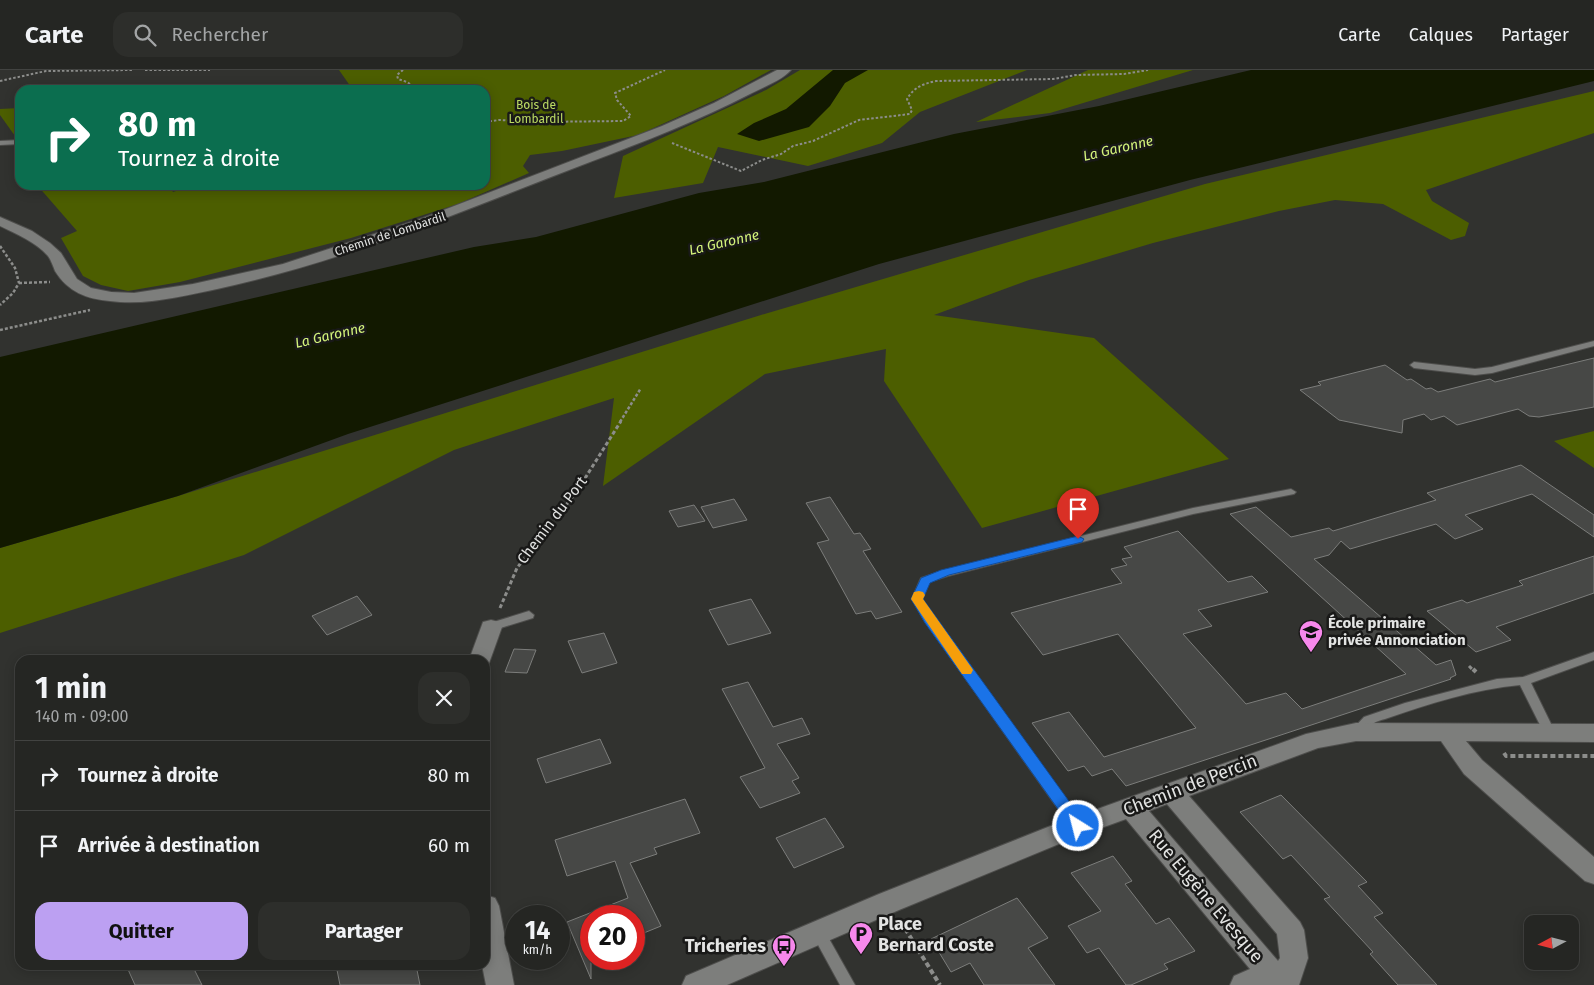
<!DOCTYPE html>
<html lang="fr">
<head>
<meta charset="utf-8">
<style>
	:root { --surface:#252623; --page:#2d2e2b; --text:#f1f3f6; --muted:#a3a5a6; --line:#424341; --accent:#bca0f2 }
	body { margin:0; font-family:"Fira Sans",sans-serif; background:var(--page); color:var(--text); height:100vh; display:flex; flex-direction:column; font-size:19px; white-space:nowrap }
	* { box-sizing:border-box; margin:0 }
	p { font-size:16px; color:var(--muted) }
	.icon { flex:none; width:28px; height:28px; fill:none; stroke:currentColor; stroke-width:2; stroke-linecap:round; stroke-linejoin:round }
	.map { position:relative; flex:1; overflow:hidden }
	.details { position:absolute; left:15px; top:585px; width:475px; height:315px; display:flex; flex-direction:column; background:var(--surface); border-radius:15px; box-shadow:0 2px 12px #0003,0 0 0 1px var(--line) }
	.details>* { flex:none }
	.guide { position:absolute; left:15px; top:15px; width:475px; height:105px; border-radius:15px; box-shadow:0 2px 12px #0003,0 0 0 1px var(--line); background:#0b6e4f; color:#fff; overflow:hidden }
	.needle { width:32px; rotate:263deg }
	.tools { position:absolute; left:1524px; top:845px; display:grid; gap:10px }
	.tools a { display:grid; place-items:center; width:55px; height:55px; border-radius:10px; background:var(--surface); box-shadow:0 2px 12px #0003,0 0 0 1px var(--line); font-size:25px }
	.speed { position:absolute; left:505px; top:835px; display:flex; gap:10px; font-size:25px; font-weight:700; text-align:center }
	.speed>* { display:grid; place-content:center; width:65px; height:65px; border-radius:50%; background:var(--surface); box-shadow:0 2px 12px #0003,0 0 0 1px var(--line); line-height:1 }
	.speed small { font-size:12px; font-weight:400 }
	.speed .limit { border:8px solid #d22; background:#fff; color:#111 }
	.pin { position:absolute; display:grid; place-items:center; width:42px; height:42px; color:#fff; margin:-51px -21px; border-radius:50% 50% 50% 0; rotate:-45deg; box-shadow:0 0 5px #0007 }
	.pin .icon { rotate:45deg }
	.me { position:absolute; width:55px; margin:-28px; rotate:324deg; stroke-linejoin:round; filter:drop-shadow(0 0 4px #0008) }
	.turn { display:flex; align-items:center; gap:18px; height:105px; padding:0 20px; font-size:22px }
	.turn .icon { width:65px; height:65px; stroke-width:2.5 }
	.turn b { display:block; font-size:35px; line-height:42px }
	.round { display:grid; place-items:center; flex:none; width:52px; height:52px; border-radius:15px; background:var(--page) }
	.headline { display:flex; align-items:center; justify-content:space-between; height:85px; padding:0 20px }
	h1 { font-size:30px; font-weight:700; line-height:38px }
	.primary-button { display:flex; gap:10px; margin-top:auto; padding:10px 20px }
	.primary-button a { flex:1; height:58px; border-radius:15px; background:var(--accent); color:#111; font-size:20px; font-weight:700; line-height:58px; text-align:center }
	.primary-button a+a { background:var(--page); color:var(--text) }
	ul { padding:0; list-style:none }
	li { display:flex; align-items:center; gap:15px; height:70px; padding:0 20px; border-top:1px solid var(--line) }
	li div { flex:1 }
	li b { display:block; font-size:19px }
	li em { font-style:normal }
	header { display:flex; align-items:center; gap:30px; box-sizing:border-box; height:70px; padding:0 25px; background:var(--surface); border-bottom:1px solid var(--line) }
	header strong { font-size:24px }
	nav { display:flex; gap:28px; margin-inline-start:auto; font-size:18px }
	.search { width:350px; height:45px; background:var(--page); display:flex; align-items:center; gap:12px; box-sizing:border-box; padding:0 18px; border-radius:15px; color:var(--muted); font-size:19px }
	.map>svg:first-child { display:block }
	.green { fill:#4c5e00 }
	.water { fill:#121900 }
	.building { fill:#474846; stroke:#7c7d7b }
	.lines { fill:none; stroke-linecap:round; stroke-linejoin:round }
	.lane-casing { stroke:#4e4e4c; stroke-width:2 }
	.street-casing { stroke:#4e4e4c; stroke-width:2 }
	.path-far3 { stroke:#8c8d8b; stroke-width:2; stroke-dasharray:2.5 2; stroke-linecap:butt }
	.path-far2 { stroke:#8c8d8b; stroke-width:2.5; stroke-dasharray:3 2; stroke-linecap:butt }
	.path-far1 { stroke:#8c8d8b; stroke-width:3; stroke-dasharray:4 2.5; stroke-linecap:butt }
	.path { stroke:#8c8d8b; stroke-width:4; stroke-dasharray:5 3; stroke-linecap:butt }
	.lane { fill:#7d7e7c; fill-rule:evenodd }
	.street { fill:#7d7e7c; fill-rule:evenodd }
	.route { fill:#1a73e8; stroke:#114b97 }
	.slow { fill:#f59e0b }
	.labels { text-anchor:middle; stroke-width:5; stroke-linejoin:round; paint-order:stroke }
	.far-park-label { font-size:12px; fill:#bddc64; stroke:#191918 }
	.far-street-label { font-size:12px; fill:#e3e4e3; stroke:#191918 }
	.far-water-label { font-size:14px; font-style:italic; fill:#d3f37b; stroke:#191918 }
	.street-label { font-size:15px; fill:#e3e4e3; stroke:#191918 }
	.poi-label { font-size:15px; font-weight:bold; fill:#e3e4e3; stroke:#191918; text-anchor:start }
	.near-street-label { font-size:18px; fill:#e3e4e3; stroke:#191918 }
	.near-poi-label { font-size:18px; font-weight:bold; fill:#e3e4e3; stroke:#191918; text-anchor:start }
</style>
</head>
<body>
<header>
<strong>Carte</strong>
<div class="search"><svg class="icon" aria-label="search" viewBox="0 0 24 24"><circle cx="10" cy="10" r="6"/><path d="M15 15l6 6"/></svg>Rechercher</div>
<nav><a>Carte</a><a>Calques</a><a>Partager</a></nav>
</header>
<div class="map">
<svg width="1594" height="915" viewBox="0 0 1594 915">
	<rect width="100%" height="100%" fill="#31322f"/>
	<g class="green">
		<polygon points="339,0 771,0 724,26 638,65 562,81 530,85 523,96 529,103 458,134 351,168 180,212 128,221 101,215 83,206 61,168 77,161 37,115 169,115 173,122 179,120 180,115 485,115 485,20 353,20"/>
		<polygon points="800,0 1027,0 920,42 882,73 808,96 718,77 703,113 614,128 623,86 766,20"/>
		<polygon points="1088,0 1193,0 1050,43 976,52"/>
		<polygon points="1594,21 1594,63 1426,120 1432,131 1469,153 1465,166 1451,170 1383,134 1335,130 1279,141 1153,173 1029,210 934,245 1094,268 1229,389 982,458 884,311 886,279 765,304 603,416 614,328 454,380 244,485 0,563 0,478 178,426 761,245 1205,114"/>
		<polygon points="20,38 20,67 15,66 0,45 0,39"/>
		<polygon points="1594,361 1594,398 1554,371"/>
	</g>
	<g class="water">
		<polygon points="833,0 868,0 845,13 830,36 809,57 759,71 737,64 754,53 786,39"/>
		<polygon points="1251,0 1594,0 1594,11 1190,110 879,194 348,364 178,426 0,478 0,287 474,177 536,167 699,123 764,112 954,64 1099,36"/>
	</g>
	<g class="building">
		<polygon points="1594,288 1594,337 1539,347 1529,346 1518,339 1457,355 1444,346 1431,350 1424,344 1403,350 1402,363 1339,350 1300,320 1321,315 1318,312 1385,295 1407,310 1411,309 1426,319 1431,318 1438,322 1490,309 1495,312"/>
		<polygon points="1521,395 1594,445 1594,467 1532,424 1465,445 1483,459 1455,469 1436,454 1350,479 1341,471 1329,485 1314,489 1436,595 1451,590 1456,605 1450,608 1451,609 1126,716 1112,699 1092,706 1084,696 1068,701 1032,653 1069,642 1104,687 1196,658 1118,564 1043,585 1011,543 1122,513 1111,499 1127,495 1122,489 1132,487 1124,477 1178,461 1228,512 1252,506 1268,522 1198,540 1212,556 1183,564 1246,634 1286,623 1302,639 1406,604 1230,444 1256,437 1291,467 1329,458 1333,461 1436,430 1427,423"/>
		<polygon points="830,427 854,464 860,463 871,479 863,481 902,542 876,549 871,541 856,544 817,473 829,470 806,433"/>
		<polygon points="734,429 747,450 713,458 701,437"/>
		<polygon points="694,435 705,451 678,457 669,441"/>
		<polygon points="1594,486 1594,523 1496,557 1511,570 1476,582 1427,541 1462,530 1467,533 1523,515 1519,511"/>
		<polygon points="357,526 372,545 327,565 312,546"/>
		<polygon points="751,529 771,563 728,575 709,540"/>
		<polygon points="604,563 617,593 582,603 568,571"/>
		<polygon points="514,579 536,580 527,603 505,602"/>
		<polygon points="748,612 773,657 802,648 810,664 777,674 799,708 792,711 800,723 760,738 740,707 765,698 722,619"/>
		<polygon points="600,669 611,693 546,713 537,689"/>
		<polygon points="1281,725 1367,812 1358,816 1383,843 1374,847 1437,915 1398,915 1370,884 1373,882 1324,829 1330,827 1291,785 1283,789 1240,742"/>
		<polygon points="685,729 700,763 654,778 657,784 630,793 661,856 634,867 634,846 591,846 591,909 567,852 628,828 615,791 567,806 555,770"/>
		<polygon points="825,748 844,777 794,798 776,768"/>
		<polygon points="1113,786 1132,811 1125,814 1156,854 1169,848 1195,881 1164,894 1168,899 1131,915 1126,915 1099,878 1087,883 1068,856 1101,841 1071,803"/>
		<polygon points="1017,828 1048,868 1028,878 1055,915 984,915 970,893 951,902 931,869"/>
		<polygon points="126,895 192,895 202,915 135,915"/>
		<polygon points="351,895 416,895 420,915 340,915 337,900"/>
	</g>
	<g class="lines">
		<g class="lane-casing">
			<g id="lane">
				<polygon points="20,70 20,74 0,75 0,71"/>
				<polygon points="1594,271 1594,276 1492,303 1475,305 1414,298 1410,295 1414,292 1475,299 1492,297"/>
				<polygon points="1291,419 1296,422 1294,424 1193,444 948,506 929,512 922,529 933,548 1083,752 1084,756 1083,760 1078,761 1073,760 924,550 912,529 920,510 921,508 945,500 1193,438"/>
				<polygon points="529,541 534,545 533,548 491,561 487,560 486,557 487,554"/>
				<path d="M1594,582V590L1531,613L1555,662L1553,665L1549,666L1545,665L1520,615C1475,619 1428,634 1385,649C1381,650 1377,651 1374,653C1365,657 1363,668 1352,665L1350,662L1364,647L1405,633L1497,609L1523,607Z"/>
				<polygon points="818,856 823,858 855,915 840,915 811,862 813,858"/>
			</g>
		</g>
		<g class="street-casing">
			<g id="street">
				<path d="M777,0H791C781,11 763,17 750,24C698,51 645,71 590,92C467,139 347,191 217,219C183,226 145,236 110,231C87,229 68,222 55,201C53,196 51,190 48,186C36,172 16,164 0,156V147L32,161L50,173L61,183L77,209L91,218L111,222L134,223L193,214L283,194L423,148L662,56L714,33Z"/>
				<polygon points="491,550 499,552 502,557 488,596 485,596 485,590 469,590 483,552"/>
				<path d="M1356,653L1594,654V672L1466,671L1482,690L1594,787V814L1585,811L1464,704L1441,671H1356L1318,678L1189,726L1300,852L1304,860L1308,888L1299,915H1230L1234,906L1250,899L1126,749L1071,769L899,840L727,915H682L686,906L879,824L1053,755L1306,664ZM1167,734L1277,864L1280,888L1278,891L1149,741Z"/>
				<polygon points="485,825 495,828 499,836 514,915 486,915 482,895 485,895"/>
			</g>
		</g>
		<g class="path-far3">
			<polyline points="145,0 210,0"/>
			<polyline points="403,0 397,5 398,9 407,12 419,20"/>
			<polyline points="0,11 46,1 133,0"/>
			<polyline points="485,52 499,50 534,52 623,51 631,46 617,30 615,23 665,0"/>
			<path d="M672,73L741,101L762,90L781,84L793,76L813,71L859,50L910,44L912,40L907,29C914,17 923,14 936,11L1053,9L1076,5L1124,4L1148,0"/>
		</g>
		<g class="path-far2">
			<polyline points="0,176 15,198 19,213 13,223 0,235"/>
			<polyline points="19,213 50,212"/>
			<polyline points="0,260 90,240"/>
			<polyline points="620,352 641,318"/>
		</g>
		<g class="path-far1">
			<polyline points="500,538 517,498 577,421 621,351"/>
			<polyline points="1469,596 1474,601"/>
		</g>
		<g class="path">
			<polyline points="1473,599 1476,602"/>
			<polyline points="1504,683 1506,686 1594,686"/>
			<polyline points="901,852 940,915"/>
		</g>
		<use href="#lane" class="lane"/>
		<use href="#street" class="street"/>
	</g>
	<polygon class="route" points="1078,466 1084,469 1082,472 949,505 930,513 923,529 1084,752 1086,756 1084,760 1078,762 1073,760 925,553 911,529 921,508 941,500"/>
	<polygon class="slow" points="919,521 923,522 925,525 923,529 971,597 973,600 971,604 962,604 911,529 914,522"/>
	<defs>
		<g id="school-pin" transform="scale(1.25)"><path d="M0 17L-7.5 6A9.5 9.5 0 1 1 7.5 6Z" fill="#f788ec" stroke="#191918"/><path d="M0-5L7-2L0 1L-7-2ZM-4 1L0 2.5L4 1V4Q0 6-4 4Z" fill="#111"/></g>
		<g id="parking-pin" transform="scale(1.25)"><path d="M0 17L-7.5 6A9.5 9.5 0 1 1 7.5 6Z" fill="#f788ec" stroke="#191918"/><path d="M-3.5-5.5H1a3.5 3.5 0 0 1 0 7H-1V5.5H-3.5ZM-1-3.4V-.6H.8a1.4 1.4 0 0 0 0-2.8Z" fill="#111"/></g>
		<g id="bus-pin" transform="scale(1.25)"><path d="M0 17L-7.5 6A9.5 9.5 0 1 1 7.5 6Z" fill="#f788ec" stroke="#191918"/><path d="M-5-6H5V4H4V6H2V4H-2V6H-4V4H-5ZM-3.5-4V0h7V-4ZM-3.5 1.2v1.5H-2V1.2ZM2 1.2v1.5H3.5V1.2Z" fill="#111"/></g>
	</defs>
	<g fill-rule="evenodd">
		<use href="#school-pin" x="1311" y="562"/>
		<use href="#parking-pin" x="861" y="864"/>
		<use href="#bus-pin" x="784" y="876"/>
	</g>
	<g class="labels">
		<g class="far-park-label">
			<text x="536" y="39">Bois de<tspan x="536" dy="14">Lombardil</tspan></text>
		</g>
		<g class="far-street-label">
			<text transform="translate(390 164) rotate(-18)" y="4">Chemin de Lombardil</text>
		</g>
		<g class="far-water-label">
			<text transform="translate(1118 78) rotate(-13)" y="5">La Garonne</text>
			<text transform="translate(724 172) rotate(-13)" y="5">La Garonne</text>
			<text transform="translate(330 265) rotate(-13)" y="5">La Garonne</text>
		</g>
		<g class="street-label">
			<text transform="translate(552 450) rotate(-53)" y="5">Chemin du Port</text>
		</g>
		<g class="poi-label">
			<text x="1328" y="558">École primaire<tspan x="1328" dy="17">privée Annonciation</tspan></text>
		</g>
		<g class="near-street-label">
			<text transform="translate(1190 715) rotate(-21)" y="6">Chemin de Percin</text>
			<text transform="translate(1206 826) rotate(50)" y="6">Rue Eugène Evesque</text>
		</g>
		<g class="near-poi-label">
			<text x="878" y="860">Place<tspan x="878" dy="21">Bernard Coste</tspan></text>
			<text x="766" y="882" text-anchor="end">Tricheries</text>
		</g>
	</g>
</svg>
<div class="tools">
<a><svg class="needle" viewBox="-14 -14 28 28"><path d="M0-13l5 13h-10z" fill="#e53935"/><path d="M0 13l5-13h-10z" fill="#a3a5a6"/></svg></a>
</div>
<div class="speed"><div>14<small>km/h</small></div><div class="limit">20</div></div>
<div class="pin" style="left:1078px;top:469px;background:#d93025"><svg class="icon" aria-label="arrive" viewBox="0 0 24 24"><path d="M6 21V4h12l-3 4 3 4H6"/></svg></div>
<svg class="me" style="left:1078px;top:756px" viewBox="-20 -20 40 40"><circle r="17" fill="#1a73e8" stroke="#fff" stroke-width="3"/><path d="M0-11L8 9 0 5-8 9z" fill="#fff"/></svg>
<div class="guide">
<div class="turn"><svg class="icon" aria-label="right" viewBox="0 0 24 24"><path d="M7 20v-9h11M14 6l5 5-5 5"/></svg><div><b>80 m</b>Tournez à droite</div></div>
</div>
<section class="details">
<div class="headline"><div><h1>1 min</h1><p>140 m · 09:00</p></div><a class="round"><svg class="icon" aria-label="close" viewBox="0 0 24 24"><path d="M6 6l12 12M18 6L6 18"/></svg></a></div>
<ul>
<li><svg class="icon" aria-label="right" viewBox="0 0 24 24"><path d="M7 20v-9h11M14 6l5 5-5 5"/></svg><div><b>Tournez à droite</b></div><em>80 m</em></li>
<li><svg class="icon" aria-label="arrive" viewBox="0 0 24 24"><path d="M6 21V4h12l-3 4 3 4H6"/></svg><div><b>Arrivée à destination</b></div><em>60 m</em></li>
</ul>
<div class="primary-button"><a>Quitter</a><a>Partager</a></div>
</section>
</div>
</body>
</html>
